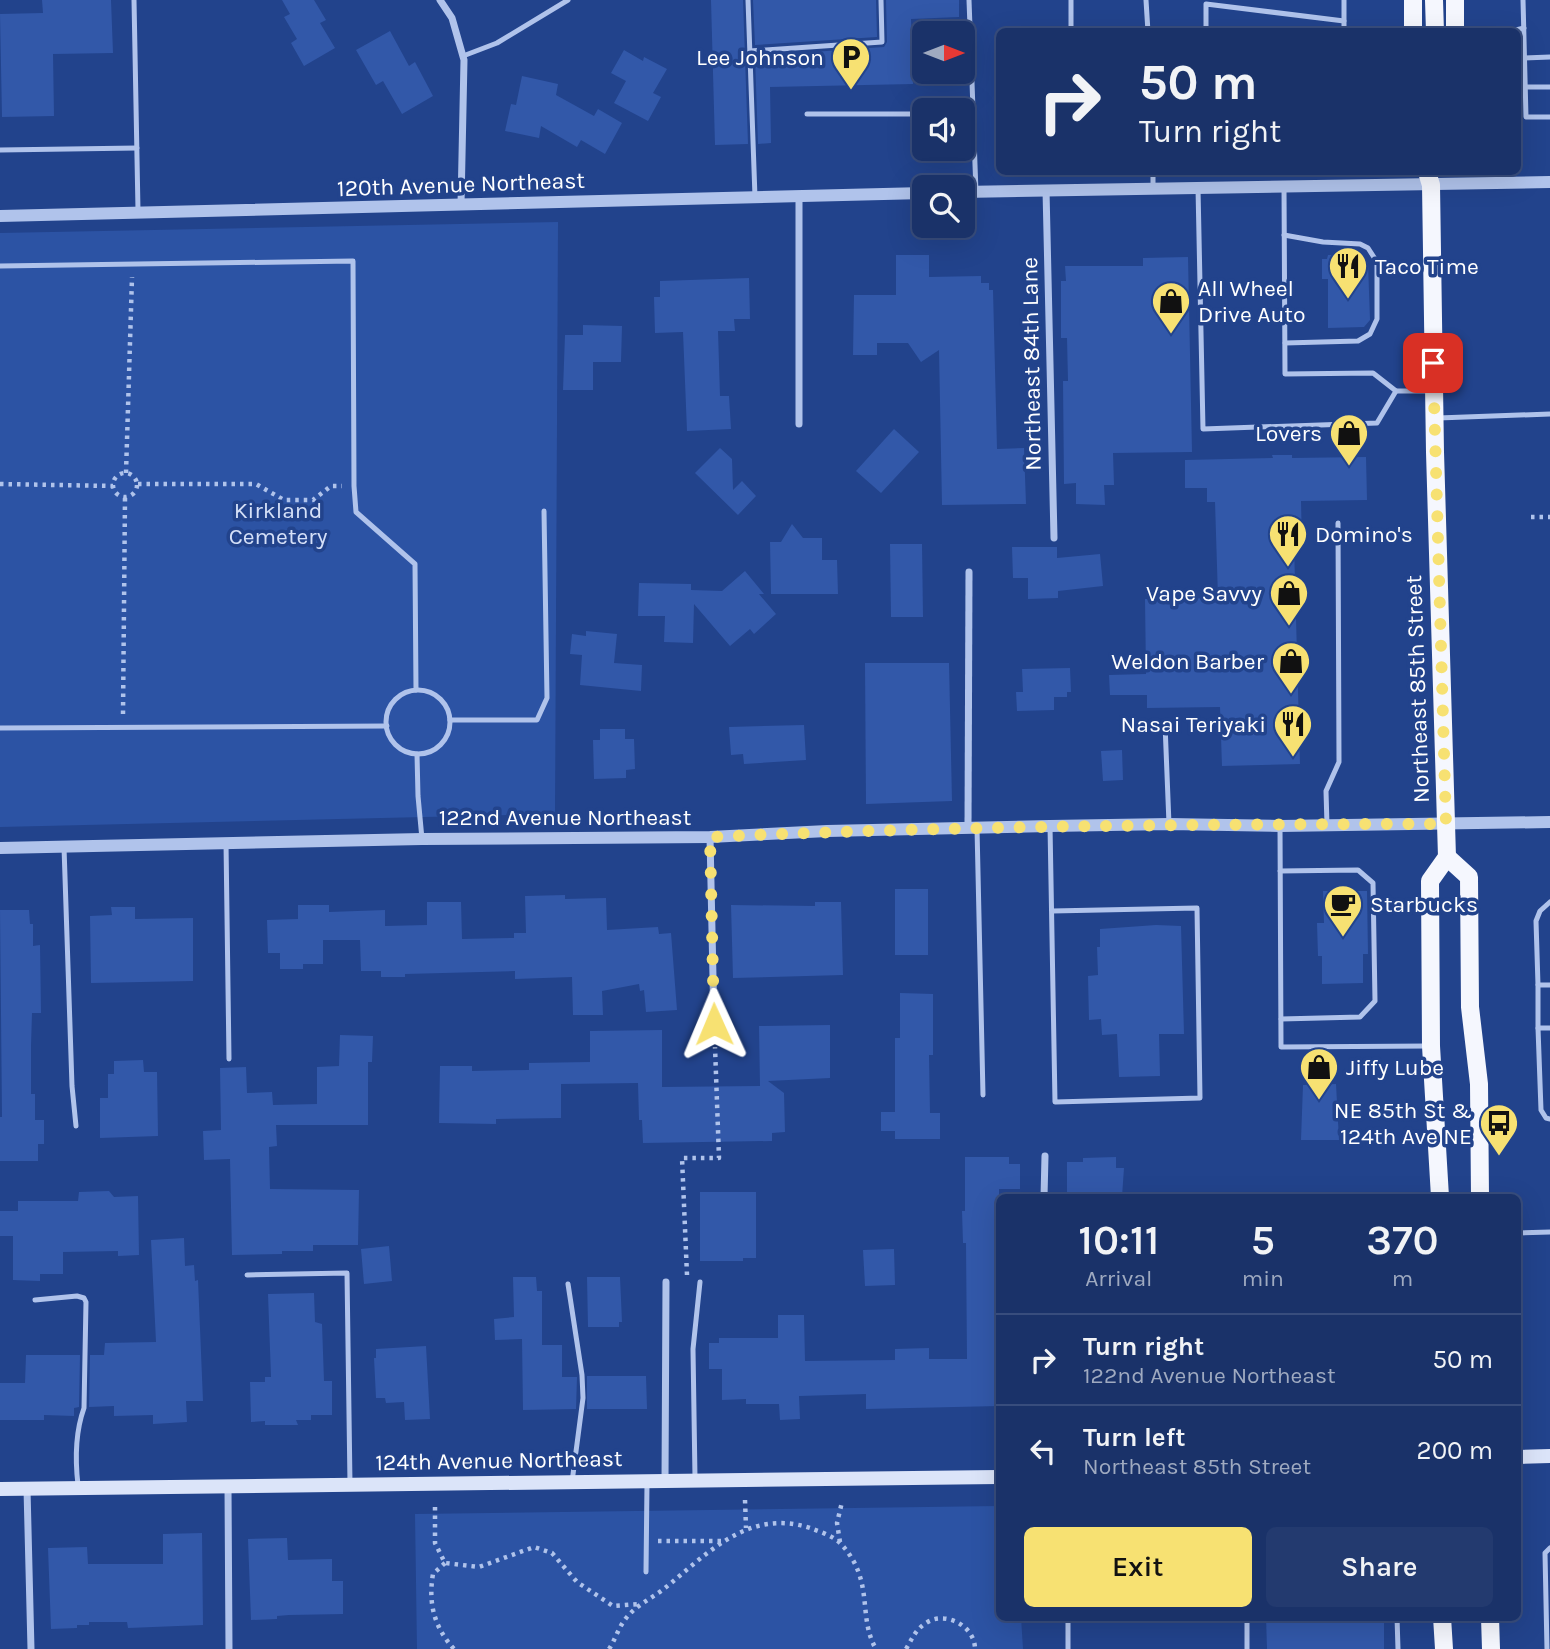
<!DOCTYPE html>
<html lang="en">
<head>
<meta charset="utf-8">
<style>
	:root { --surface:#1a3269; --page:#233a6f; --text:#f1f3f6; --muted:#9faac0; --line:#384d7d; --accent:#f7e172 }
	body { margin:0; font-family:Karla,sans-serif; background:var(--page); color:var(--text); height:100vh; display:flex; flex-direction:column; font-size:26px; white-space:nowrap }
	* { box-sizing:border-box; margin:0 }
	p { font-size:23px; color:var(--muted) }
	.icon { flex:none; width:38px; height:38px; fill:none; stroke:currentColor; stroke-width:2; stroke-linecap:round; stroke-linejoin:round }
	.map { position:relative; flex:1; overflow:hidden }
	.panel { position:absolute; left:996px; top:1194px; width:525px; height:427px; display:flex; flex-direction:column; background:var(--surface); border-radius:10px; box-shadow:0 7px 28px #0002,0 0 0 2px var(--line) }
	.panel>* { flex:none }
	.hud { position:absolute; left:996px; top:28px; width:525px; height:147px; border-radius:10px; box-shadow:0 7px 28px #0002,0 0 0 2px var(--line); background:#1a3269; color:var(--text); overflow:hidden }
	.needle { width:46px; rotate:90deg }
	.controls { position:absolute; left:912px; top:21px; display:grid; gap:14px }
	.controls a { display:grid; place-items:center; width:63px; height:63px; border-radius:10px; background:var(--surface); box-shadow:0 7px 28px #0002,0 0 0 2px var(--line); font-size:35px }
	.pin { position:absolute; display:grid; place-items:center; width:60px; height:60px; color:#fff; margin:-30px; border-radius:14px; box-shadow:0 4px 10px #0006 }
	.me { position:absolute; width:77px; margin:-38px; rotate:359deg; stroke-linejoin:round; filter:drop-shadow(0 0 5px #0008) }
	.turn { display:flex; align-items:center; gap:24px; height:147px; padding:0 28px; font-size:32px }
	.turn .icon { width:91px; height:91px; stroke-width:2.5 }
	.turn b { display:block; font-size:49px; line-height:60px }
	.eta { display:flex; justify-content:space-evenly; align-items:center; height:119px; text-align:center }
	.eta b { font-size:42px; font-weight:600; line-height:49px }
	.primary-button { display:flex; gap:14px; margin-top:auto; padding:14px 28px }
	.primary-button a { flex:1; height:80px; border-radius:10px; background:var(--accent); color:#111; font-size:28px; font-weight:600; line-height:80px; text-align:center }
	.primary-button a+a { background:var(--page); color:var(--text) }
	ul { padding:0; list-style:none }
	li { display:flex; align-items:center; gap:21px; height:91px; padding:0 28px; border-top:2px solid var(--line) }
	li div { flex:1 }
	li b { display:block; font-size:26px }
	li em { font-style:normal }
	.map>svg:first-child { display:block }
	.green { fill:#2c53a4 }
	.building { fill:#3258a9 }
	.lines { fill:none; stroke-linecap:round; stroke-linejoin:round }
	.path { stroke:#b0c3eb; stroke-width:4.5; stroke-dasharray:3.5 5; stroke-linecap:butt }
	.service { stroke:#b0c3eb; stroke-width:5 }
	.minor { stroke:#b0c3eb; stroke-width:7 }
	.tertiary { stroke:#b0c3eb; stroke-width:12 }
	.secondary { stroke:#dbe4f9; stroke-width:14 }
	.primary { stroke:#f5f7fe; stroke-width:18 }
	.route { stroke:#f7e172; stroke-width:12; stroke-dasharray:0 21.6 }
	.labels { text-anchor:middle; stroke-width:7; stroke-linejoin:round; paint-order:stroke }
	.poi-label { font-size:23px; fill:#fff; stroke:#22438c; text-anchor:end }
	.street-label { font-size:23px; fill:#fff; stroke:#22438c }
	.park-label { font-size:23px; fill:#d5e0f8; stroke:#22438c }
</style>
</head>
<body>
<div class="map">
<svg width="1550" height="1649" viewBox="0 0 1550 1649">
	<rect width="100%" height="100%" fill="#22438c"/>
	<g class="green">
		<polygon points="558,222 555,814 0,827 0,233"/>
		<polygon points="999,1506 999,1617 1021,1617 1023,1649 417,1649 415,1514"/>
	</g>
	<g class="building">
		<polygon points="42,0 111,0 113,53 53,54 54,116 2,117 0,14 43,13"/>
		<polygon points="282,0 314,0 326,20 320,23 335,48 304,66 291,43 297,39 284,17 290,14"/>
		<polygon points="711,0 743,0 748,144 715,145"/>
		<polygon points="753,0 876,0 877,37 755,45"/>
		<polygon points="886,0 959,0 959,17 911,19 913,84 770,87 771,143 758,144 755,56 884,47 887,42"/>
		<polygon points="390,31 409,66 415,62 433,96 402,114 383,81 376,85 356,50"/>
		<polygon points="624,50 643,61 644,57 667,69 653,93 661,97 648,121 614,103 626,81 611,73"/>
		<polygon points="522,76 558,84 556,95 594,116 598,109 622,123 605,154 581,140 577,147 541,126 539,138 505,131 511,104 516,105"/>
		<polygon points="896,255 929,255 929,277 981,276 981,283 989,283 989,290 993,290 997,449 1024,448 1026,504 942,505 939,350 921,362 908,343 877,343 877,355 853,355 854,295 896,295"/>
		<polygon points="1328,255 1358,255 1368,263 1370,320 1364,327 1328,328 1328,279 1322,279 1322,259 1327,259"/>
		<polygon points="1188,257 1192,452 1113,453 1114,485 1104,485 1105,505 1076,504 1076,483 1064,484 1063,381 1068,381 1067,338 1061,338 1061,281 1066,281 1065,266 1143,266 1143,258"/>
		<polygon points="749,278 750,319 734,319 735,331 718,331 720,396 729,396 731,429 687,431 683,332 655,333 654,297 660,297 660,281"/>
		<polygon points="583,325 622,326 621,362 593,362 593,390 563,390 565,335 583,335"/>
		<polygon points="894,429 919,452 881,493 856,471"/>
		<polygon points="720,448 732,459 733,490 742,481 756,496 738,515 695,473"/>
		<polygon points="1272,455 1292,455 1292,458 1366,457 1367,500 1301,501 1302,545 1294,545 1300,764 1222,766 1220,707 1147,708 1147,695 1110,695 1109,675 1146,674 1145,599 1218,598 1215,502 1207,502 1207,488 1185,488 1185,460 1273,458"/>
		<polygon points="792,524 803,538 822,538 822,560 837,560 838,594 771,594 770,542 781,542"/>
		<polygon points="890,544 922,544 923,617 891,617"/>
		<polygon points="1012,547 1057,547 1057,558 1100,554 1103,586 1058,591 1058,598 1028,599 1028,578 1013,578"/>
		<polygon points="745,571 764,594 759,594 776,614 754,634 750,629 730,646 694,604 693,643 664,642 665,616 638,616 639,583 691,584 691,590 722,591"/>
		<polygon points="586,631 617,634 614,663 642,665 641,691 580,685 582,655 570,654 572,634 586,636"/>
		<polygon points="865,663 949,663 952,801 866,804"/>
		<polygon points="1070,668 1071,692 1067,692 1067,697 1054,697 1054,710 1017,711 1016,692 1023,692 1022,669"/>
		<polygon points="804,725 806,760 744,764 743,754 731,755 729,727"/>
		<polygon points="600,729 625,729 625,739 634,739 635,769 626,770 626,778 594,779 593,740 600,740"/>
		<polygon points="1122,750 1123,780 1103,781 1101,751"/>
		<rect x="895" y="889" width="33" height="66"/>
		<polygon points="1323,891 1367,891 1368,954 1363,954 1363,983 1322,984 1322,956 1318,956 1317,923 1324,923"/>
		<polygon points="565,895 565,899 606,898 607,930 658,927 659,934 671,933 677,1010 646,1012 644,990 640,991 639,984 602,991 603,1015 573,1015 572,977 515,979 515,971 405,974 405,977 381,977 381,971 361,971 360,940 323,940 323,964 303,964 303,969 280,969 280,953 268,953 267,920 298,919 298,905 329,905 329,912 385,910 385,926 427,925 427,902 461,902 462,939 514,938 514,933 526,933 525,896"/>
		<polygon points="815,902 841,902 843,975 733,978 731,905 815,906"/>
		<polygon points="111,907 135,907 135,919 193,918 193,981 91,983 90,916 112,915"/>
		<polygon points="0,910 29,910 30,924 33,924 33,946 40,945 41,1013 32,1013 31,1046 31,1094 35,1094 35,1120 44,1120 44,1144 38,1144 38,1161 0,1161 0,1117 2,1117"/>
		<polygon points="1156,925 1181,926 1184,1034 1159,1034 1160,1076 1119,1077 1117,1034 1102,1035 1101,1019 1089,1020 1088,976 1098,975 1097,947 1100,947 1100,929"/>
		<polygon points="900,993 933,994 933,1055 929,1055 930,1113 940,1113 940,1139 895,1139 895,1131 881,1131 881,1112 895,1112 895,1038 900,1038"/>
		<polygon points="830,1025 830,1078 768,1081 784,1093 785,1132 772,1133 772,1141 643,1143 642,1120 639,1120 638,1083 561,1084 561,1118 496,1119 496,1124 439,1123 440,1066 472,1066 472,1071 529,1070 529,1063 590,1062 590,1031 662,1030 662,1087 760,1086 759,1026"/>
		<polygon points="340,1035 373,1036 372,1062 368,1062 368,1125 276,1125 277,1146 269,1147 270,1189 359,1190 358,1245 313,1245 313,1251 282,1251 282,1254 232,1255 230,1159 204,1160 203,1131 221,1130 220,1068 246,1067 247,1093 272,1092 273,1105 317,1104 317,1067 339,1066"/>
		<polygon points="143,1060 144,1072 157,1072 158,1136 100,1138 100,1098 108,1098 108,1074 114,1074 114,1061"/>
		<polygon points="1336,1084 1339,1140 1301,1140 1303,1085"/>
		<polygon points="965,1157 1009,1157 1009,1164 1020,1164 1020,1189 999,1189 999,1406 866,1409 866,1394 799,1396 800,1419 780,1420 779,1404 746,1404 746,1399 722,1400 722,1369 709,1369 709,1343 719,1343 719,1338 778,1338 778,1315 804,1315 805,1361 895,1360 895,1349 929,1348 929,1359 967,1359 966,1243 963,1243 962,1211 965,1211"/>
		<polygon points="1116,1157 1116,1168 1124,1168 1122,1197 1067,1197 1067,1162 1083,1162 1083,1158"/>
		<polygon points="109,1191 114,1197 138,1196 139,1255 118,1256 118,1251 63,1252 63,1274 40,1274 40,1281 13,1280 13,1236 0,1236 0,1211 18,1211 18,1201 78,1201 79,1192"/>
		<polygon points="700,1192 756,1192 756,1258 743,1258 743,1261 700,1261"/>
		<polygon points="184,1238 185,1266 194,1265 195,1281 198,1280 203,1401 186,1401 187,1422 153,1424 153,1415 114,1416 114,1406 89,1407 90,1355 104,1355 105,1343 156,1342 151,1240"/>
		<polygon points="389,1246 392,1281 364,1284 361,1249"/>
		<polygon points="894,1249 895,1285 865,1286 863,1250"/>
		<polygon points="513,1277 536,1277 537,1291 542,1291 542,1345 562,1345 562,1377 577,1377 576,1409 523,1410 522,1339 495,1340 494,1319 514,1317"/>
		<polygon points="587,1277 620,1277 622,1322 619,1322 619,1327 588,1327"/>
		<polygon points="314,1293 315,1322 322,1324 324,1381 332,1381 332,1415 311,1415 311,1420 296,1420 298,1425 265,1425 265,1421 251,1422 250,1382 265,1382 265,1377 271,1377 268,1294"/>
		<polygon points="426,1346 430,1419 405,1420 404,1402 386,1403 385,1398 376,1398 374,1358 376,1358 376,1349"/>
		<polygon points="26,1355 80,1355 79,1407 74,1408 74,1416 44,1415 44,1420 0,1420 0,1383 25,1383"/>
		<polygon points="587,1376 646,1376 647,1409 587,1409"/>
		<polygon points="202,1533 203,1625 128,1628 127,1622 89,1622 89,1625 77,1625 77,1628 51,1629 48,1548 87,1547 88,1564 163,1564 163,1534"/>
		<polygon points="287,1538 288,1560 332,1559 332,1581 343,1581 343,1614 289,1615 277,1616 277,1619 251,1620 248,1539"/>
		<polygon points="1266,1617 1384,1617 1384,1649 1267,1649"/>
	</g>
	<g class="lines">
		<g class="path">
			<circle cx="125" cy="485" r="12"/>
			<polyline points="126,473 132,277"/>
			<polyline points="0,484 113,486"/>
			<polyline points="138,484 256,484 284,500 313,500 331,486 342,486"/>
			<polyline points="1531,517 1550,517"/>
			<polyline points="123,714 125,498"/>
			<polyline points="687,1275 682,1158 719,1158 715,1047"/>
			<polyline points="745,1500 746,1528"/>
			<polyline points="435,1507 435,1543 445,1563 479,1567 534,1547 552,1553 577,1582 613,1606 639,1604"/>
			<polyline points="658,1541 723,1541"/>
			<polyline points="840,1542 837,1523 842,1502"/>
			<path d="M445,1563L433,1574C428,1603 434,1627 454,1649"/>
			<path d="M609,1649C615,1640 618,1629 624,1621C634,1606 651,1599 665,1588C708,1553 749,1508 810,1528C821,1532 834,1536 842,1545C875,1582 857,1616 876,1649"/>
			<path d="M906,1649C912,1639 916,1629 926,1623C945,1610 975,1626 975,1649"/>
		</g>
		<g class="service">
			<polyline points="134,0 138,210"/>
			<polyline points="748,0 755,197"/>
			<polyline points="969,0 976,192"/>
			<polyline points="1071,0 1071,30"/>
			<polyline points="1146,0 1148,32"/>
			<polyline points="1344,0 1344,32"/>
			<polyline points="1523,0 1526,117 1550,117"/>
			<polyline points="1206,32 1206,4 1344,21"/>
			<polyline points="1508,32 1524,28"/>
			<polyline points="750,51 882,42 881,0"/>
			<polyline points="463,56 497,43 568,0"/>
			<polyline points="1524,58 1550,57"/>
			<polyline points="1525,87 1550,87"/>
			<polyline points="807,114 924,114"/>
			<polyline points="962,114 973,114"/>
			<polyline points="0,150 137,148"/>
			<polyline points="1153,172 1153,188"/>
			<polyline points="1284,187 1285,374 1373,373 1396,391 1432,391"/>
			<polyline points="1198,188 1203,429 1377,423 1396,391"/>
			<polyline points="1284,235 1323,242 1360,244 1368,248 1377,262 1377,319 1370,334 1358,341 1285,343"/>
			<polyline points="0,266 353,261 354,486 356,512 415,564 416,690"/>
			<polyline points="1438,418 1550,414"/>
			<circle cx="418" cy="722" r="32"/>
			<polyline points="450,720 537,720 547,698 544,511"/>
			<polyline points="1165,724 1169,824"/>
			<polyline points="0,728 387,726"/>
			<polyline points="417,754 418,796 422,839"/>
			<polyline points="1327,825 1326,791 1339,762 1338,523"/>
			<polyline points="1050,826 1055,1102 1200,1098 1197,908 1052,911"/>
			<polyline points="1280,826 1281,1047 1428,1046"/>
			<polyline points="977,828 983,1095"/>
			<polyline points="226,843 229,1059"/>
			<polyline points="64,847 72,1086 76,1126"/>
			<polyline points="1280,871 1358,870 1373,883 1375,1001 1360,1017 1281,1019"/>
			<polyline points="1538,985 1536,921 1540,911 1550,902"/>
			<polyline points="1550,985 1538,985 1538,1028 1550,1028"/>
			<polyline points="1538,1028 1541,1110 1546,1118 1550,1119"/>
			<polyline points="1517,1233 1550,1232"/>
			<polyline points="247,1275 347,1273 350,1484"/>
			<polyline points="568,1284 582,1375 583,1398 572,1482"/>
			<path d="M35,1300L77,1296L84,1298L86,1302L84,1408C75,1433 75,1459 78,1485"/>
			<polyline points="695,1478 693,1349 700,1282"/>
			<polyline points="646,1572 647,1484"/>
			<polyline points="1068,1617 1068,1649"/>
			<polyline points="1247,1617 1247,1649"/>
			<polyline points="1397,1617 1398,1649"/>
			<polyline points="1547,1649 1545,1553 1550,1548"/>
		</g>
		<g class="minor">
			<polyline points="440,0 452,18 464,60 461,204"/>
			<polyline points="1046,190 1054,538"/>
			<polyline points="799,424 799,197"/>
			<polyline points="968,828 969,572"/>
			<polyline points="710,837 714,1024"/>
			<polyline points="1044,1197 1045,1156"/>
			<polyline points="665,1481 666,1282"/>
			<polyline points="228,1487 229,1649"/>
			<polyline points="27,1489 31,1649"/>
		</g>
		<g class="tertiary">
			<polyline points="962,192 1550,182"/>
			<polyline points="0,216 924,193"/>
			<polyline points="0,848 422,839 710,837 827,831 1050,826 1169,824 1280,826 1550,822"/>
		</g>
		<g class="secondary">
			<polyline points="1517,1457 1550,1456"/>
			<polyline points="0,1489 999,1477"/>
		</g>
		<g class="primary">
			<polyline points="1413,0 1413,32"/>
			<polyline points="1434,0 1435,32"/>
			<polyline points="1455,0 1455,32"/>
			<polyline points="1427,172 1431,185 1435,452 1447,857 1430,881 1431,1046 1440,1197"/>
			<polyline points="1447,857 1469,877 1470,1007 1479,1084 1480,1197"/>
			<polyline points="1442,1617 1444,1649"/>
			<polyline points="1490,1617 1491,1649"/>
		</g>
	</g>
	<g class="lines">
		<path class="route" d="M714,1024L710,837C955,826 1201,824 1446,824L1433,363"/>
	</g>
	<defs>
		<g id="parking-pin" transform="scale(2.0125)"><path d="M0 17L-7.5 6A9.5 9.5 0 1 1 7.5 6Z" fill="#f7e172" stroke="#22438c"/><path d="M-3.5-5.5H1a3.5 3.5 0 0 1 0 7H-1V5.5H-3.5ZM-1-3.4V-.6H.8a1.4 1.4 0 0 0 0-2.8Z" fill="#111"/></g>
		<g id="restaurant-pin" transform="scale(2.0125)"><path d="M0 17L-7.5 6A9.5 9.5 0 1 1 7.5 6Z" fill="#f7e172" stroke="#22438c"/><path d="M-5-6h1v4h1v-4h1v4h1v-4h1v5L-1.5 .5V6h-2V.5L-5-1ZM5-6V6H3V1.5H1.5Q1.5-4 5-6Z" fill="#111"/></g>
		<g id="shop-pin" transform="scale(2.0125)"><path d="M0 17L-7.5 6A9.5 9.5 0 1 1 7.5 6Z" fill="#f7e172" stroke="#22438c"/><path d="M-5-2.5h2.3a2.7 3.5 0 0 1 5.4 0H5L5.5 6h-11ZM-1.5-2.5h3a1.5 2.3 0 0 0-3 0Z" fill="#111"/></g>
		<g id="cafe-pin" transform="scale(2.0125)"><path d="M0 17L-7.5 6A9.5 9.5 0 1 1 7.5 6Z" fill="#f7e172" stroke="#22438c"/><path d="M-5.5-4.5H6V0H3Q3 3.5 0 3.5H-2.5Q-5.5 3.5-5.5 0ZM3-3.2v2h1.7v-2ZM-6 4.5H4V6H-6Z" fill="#111"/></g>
		<g id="bus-pin" transform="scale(2.0125)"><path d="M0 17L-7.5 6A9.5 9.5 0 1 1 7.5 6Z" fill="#f7e172" stroke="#22438c"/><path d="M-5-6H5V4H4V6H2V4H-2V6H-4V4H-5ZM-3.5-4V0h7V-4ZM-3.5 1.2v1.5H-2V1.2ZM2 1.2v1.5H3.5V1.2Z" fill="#111"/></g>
	</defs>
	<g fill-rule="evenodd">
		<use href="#parking-pin" x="851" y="57"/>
		<use href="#restaurant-pin" x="1348" y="266"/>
		<use href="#shop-pin" x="1171" y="301"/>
		<use href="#shop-pin" x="1349" y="433"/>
		<use href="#restaurant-pin" x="1288" y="534"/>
		<use href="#shop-pin" x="1289" y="593"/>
		<use href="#shop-pin" x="1291" y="661"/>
		<use href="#restaurant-pin" x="1293" y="724"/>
		<use href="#cafe-pin" x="1343" y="904"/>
		<use href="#shop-pin" x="1319" y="1067"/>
		<use href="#bus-pin" x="1499" y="1123"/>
	</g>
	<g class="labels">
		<g class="poi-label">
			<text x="824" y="65">Lee Johnson</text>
			<text x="1375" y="274" text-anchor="start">Taco Time</text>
			<text x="1198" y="296" text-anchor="start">All Wheel<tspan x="1198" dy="26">Drive Auto</tspan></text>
			<text x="1322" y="441">Lovers</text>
			<text x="1315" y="542" text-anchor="start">Domino's</text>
			<text x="1262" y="601">Vape Savvy</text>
			<text x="1264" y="669">Weldon Barber</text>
			<text x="1266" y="732">Nasai Teriyaki</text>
			<text x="1370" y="912" text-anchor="start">Starbucks</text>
			<text x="1346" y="1075" text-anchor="start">Jiffy Lube</text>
			<text x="1472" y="1118">NE 85th St &amp;<tspan x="1472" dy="26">124th Ave NE</tspan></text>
		</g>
		<g class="street-label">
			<text transform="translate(461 184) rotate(-2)" y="8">120th Avenue Northeast</text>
			<text transform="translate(1031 364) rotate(-91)" y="8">Northeast 84th Lane</text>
			<text transform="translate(1417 689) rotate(-92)" y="8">Northeast 85th Street</text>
			<text x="565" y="825">122nd Avenue Northeast</text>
			<text transform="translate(499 1460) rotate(-1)" y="8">124th Avenue Northeast</text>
		</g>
		<g class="park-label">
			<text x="278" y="518">Kirkland<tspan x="278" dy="26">Cemetery</tspan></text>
		</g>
	</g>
</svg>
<div class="controls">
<a><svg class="needle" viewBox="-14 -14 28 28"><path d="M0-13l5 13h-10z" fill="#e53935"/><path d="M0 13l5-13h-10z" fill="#9faac0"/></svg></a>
<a><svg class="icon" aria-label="sound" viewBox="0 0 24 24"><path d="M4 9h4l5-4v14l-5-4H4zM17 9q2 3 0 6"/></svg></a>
<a><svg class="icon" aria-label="search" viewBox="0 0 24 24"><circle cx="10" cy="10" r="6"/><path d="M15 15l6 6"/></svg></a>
</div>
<div class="pin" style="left:1433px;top:363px;background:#d93025"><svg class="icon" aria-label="arrive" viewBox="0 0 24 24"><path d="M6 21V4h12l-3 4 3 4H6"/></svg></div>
<svg class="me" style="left:714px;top:1024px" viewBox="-20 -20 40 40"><path d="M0-17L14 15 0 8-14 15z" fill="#f7e172" stroke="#fff" stroke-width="4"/></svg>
<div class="hud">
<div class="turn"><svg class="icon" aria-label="right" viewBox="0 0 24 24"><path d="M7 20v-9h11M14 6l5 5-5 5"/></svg><div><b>50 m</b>Turn right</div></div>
</div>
<section class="panel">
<div class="eta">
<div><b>10:11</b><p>Arrival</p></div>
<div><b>5</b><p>min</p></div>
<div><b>370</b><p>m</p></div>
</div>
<ul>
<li><svg class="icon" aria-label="right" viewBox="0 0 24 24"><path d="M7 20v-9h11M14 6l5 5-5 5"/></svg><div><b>Turn right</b><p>122nd Avenue Northeast</p></div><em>50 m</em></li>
<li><svg class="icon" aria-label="left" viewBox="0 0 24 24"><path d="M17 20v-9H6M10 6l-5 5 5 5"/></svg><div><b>Turn left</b><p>Northeast 85th Street</p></div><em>200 m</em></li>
</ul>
<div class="primary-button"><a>Exit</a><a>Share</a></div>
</section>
</div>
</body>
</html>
